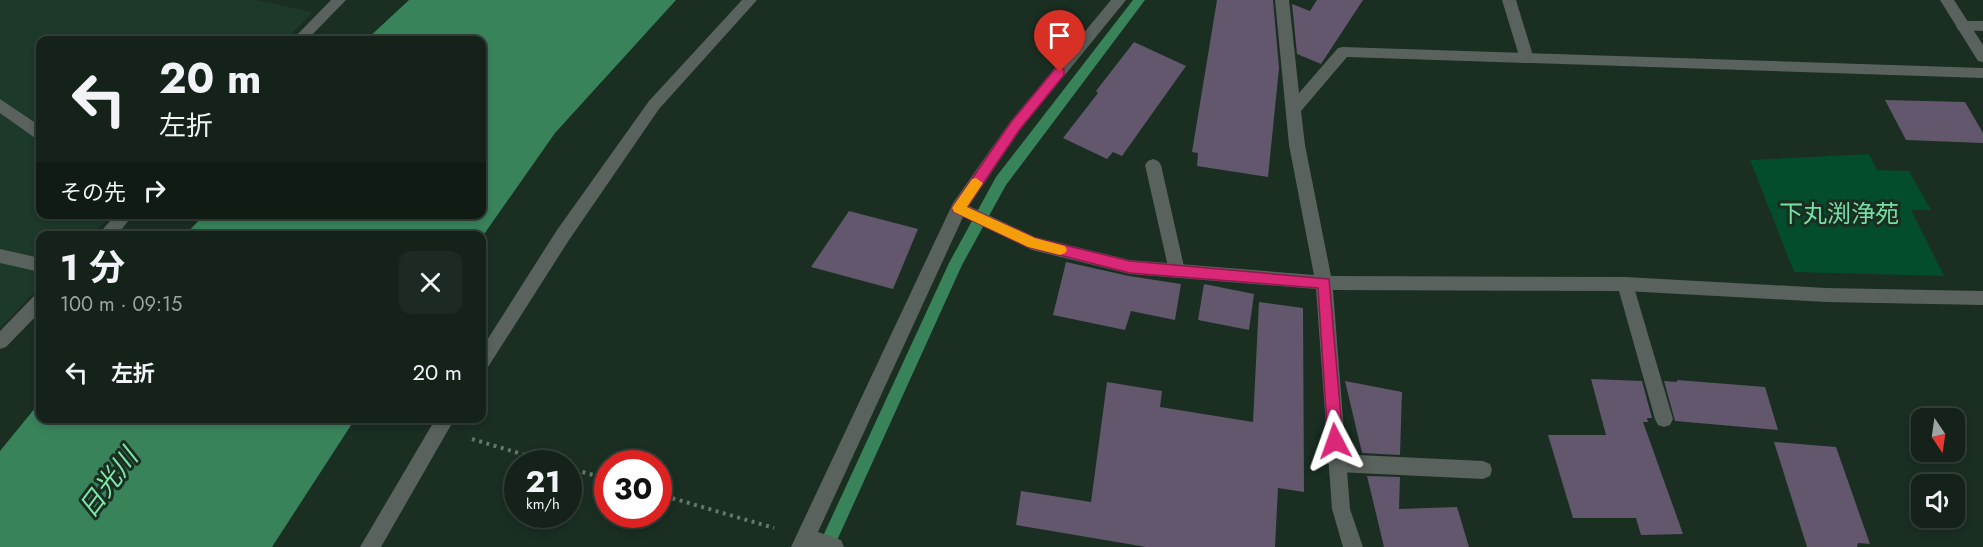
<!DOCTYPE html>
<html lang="ja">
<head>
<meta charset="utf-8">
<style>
	:root { --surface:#14221a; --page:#1d2a23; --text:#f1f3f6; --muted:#9da4a2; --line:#333f39 }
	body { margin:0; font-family:Jost,"Noto Sans JP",sans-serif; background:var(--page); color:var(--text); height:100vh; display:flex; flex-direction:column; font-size:22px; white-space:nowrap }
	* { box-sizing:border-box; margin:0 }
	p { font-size:20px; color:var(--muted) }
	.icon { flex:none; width:33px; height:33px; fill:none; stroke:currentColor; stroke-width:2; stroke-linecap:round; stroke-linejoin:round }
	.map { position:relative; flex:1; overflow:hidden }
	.sheet { position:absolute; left:36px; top:231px; width:450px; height:192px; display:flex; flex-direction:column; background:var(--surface); border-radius:12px; box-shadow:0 3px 9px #0003,0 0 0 2px var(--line) }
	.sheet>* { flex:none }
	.guide { position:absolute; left:36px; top:36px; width:450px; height:183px; border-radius:12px; box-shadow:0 3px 9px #0003,0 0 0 2px var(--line); background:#14221a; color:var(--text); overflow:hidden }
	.needle { width:39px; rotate:167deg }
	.tools { position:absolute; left:1911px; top:408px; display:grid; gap:12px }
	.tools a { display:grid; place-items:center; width:54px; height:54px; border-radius:12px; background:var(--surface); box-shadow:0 3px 9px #0003,0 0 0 2px var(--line); font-size:30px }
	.speed { position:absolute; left:504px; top:450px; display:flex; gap:12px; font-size:30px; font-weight:700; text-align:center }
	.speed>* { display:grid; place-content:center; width:78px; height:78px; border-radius:50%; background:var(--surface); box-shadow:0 3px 9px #0003,0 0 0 2px var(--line); line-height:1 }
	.speed small { font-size:15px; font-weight:400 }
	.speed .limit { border:9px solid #d22; background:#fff; color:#111 }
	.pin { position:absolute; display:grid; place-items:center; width:51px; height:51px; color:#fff; margin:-62px -26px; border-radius:50% 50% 50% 0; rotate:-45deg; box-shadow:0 0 6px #0007 }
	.pin .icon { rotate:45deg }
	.me { position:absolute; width:66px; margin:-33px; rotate:356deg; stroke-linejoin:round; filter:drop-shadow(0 0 4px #0008) }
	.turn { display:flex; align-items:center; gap:21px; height:126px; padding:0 24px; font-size:27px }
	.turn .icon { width:78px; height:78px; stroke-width:2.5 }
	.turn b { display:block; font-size:42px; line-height:51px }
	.then { display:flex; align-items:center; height:57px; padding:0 24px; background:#0003; gap:12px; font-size:22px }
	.round { display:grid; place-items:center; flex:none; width:63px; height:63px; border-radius:12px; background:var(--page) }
	.headline { display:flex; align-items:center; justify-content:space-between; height:102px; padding:0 24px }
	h1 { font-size:36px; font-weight:700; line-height:45px }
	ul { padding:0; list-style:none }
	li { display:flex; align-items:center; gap:18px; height:78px; padding:0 24px }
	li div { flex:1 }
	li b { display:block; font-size:22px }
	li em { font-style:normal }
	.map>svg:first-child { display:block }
	.built { fill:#1d3929 }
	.green { fill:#034c2c }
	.water { fill:#39835b }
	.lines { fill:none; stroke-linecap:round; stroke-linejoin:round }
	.stream { fill:#39835b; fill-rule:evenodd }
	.building { fill:#62576c }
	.path { stroke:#65766b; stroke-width:4; stroke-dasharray:3 4.5; stroke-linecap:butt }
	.service { fill:#59625c; fill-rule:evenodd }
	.minor { fill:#59625c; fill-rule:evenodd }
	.route { fill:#db2777; stroke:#8e194d; stroke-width:1.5 }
	.slow { fill:#f59e0b }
	.labels { text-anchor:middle; stroke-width:6; stroke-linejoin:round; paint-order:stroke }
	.park-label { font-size:24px; fill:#77dea4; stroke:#1a2e22 }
	.water-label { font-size:26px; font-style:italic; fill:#7fe6ab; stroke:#1a2e22 }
</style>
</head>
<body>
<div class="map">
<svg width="1983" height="547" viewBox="0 0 1983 547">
	<rect width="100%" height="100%" fill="#1a2e22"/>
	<polygon class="built" points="0,0 257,0 313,12 285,40 40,40 40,214 112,215 91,235 40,236 40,287 0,328"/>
	<polygon class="green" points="1869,154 1877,170 1909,171 1931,210 1911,210 1944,276 1794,272 1750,160"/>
	<g class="water">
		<polygon points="409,0 676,0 555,133 482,237 185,235 204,215 482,214 482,40 366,40"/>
		<polygon points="40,402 40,418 355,419 272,547 0,547 0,451"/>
	</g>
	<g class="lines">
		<polygon class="stream" points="1133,0 1145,0 1006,185 962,265 834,547 818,547 949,263 996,177"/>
	</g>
	<g class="building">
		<polygon points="1217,0 1273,0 1279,68 1268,177 1197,166 1198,153 1192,152"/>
		<polygon points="1317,0 1363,0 1321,64 1297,54 1292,4 1310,11"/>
		<polygon points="1134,42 1186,66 1122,156 1113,152 1107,159 1063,138 1098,93 1096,91"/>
		<polygon points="1885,100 1965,102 1983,133 1983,143 1906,140"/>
		<polygon points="849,211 918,229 893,289 811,267"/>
		<polygon points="1066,262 1129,276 1181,284 1175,320 1131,311 1125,330 1053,315"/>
		<polygon points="1204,284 1254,294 1249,330 1198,320"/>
		<polygon points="1259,302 1303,308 1304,492 1278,488 1275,547 1146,547 1016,525 1021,491 1091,502 1107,382 1162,391 1160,407 1253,422"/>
		<polygon points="1591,379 1642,381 1652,418 1647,418 1648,422 1643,422 1683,534 1641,535 1636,518 1573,518 1548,435 1606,435"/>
		<polygon points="1677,380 1765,387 1778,430 1675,421 1664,381 1677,382"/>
		<polygon points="1345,381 1402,392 1400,455 1362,453"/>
		<polygon points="1774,442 1836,447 1870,544 1858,543 1857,547 1807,547"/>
		<polygon points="1367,476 1400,477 1399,509 1457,507 1469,547 1384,547"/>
	</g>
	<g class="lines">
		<g class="path">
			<polyline points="472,439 555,464"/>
			<polyline points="568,468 608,479"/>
			<polyline points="658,494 774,528"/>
		</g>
		<g class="service">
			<polygon points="1502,0 1516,0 1534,59 1532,63 1522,63 1520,59"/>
			<polygon points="1963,21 1983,21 1983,31 1958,30 1956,26"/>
			<polygon points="0,99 40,126 40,140 35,138 0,113"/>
			<polygon points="1153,159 1158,161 1161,165 1185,271 1183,276 1177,278 1171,276 1169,271 1145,165 1148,161"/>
			<polygon points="0,249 40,258 40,272 0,263"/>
			<polygon points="1625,277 1631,279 1633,284 1673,419 1670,425 1664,427 1658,425 1655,419 1617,284 1619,279"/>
			<polygon points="1337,454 1483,461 1490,464 1492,470 1490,476 1483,479 1337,472 1331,469 1328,463 1331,457"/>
		</g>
		<g class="minor">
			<polygon points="331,0 346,0 307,40 292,40"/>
			<polygon points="742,0 757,0 659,109 569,240 488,367 482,369 482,348 557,230 649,101"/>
			<polygon points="1111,0 1126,0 1020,130 969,206 1035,237 1130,260 1314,275 1289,145 1275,0 1289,0 1299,93 1338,48 1343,47 1983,68 1983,78 1347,57 1301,111 1305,145 1331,276 1625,277 1826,288 1983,291 1983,305 1826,302 1625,291 1333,290 1350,509 1363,547 1343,547 1332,509 1316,289 1130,274 1032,250 963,217 818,532 841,540 844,547 791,547 953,203 1010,122"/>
			<polygon points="1940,0 1954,0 1983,45 1983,62 1978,61"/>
			<polygon points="116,214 134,214 116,236 97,236"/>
			<polygon points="40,294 40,312 6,347 0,349 0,331 34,296"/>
			<polygon points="436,418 455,418 381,547 360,547"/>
		</g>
	</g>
	<polygon class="route" points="1060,68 1064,69 1064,75 1020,129 967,207 1035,238 1130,261 1329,279 1343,441 1341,445 1335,447 1330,445 1328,441 1318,288 1130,273 1028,247 954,212 952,208 954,205 1011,122 1055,69"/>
	<polygon class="slow" points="976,178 983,183 967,207 1035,238 1065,246 1067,250 1065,253 1060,255 1028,247 954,212 952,208 954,205 972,179"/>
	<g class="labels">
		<g class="park-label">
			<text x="1839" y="222">下丸渕浄苑</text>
		</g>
		<g class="water-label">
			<text transform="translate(108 483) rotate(-53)" y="9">日光川</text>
		</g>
	</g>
</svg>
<div class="tools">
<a><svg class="needle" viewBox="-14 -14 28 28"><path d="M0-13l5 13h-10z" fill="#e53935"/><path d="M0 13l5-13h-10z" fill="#9da4a2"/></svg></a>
<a><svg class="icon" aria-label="sound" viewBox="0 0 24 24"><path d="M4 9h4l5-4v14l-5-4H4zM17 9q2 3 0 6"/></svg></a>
</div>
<div class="speed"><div>21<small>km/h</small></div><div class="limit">30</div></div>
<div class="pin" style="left:1060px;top:72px;background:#d93025"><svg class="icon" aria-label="arrive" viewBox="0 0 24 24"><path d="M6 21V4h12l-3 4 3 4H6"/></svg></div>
<svg class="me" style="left:1335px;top:441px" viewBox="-20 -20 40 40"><path d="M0-17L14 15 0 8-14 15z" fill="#db2777" stroke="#fff" stroke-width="4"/></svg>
<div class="guide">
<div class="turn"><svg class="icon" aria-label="left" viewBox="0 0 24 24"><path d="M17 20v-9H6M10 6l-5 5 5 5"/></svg><div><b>20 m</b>左折</div></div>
<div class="then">その先<svg class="icon" aria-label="right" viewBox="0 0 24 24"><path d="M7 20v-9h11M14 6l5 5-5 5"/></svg></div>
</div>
<section class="sheet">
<div class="headline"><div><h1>1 分</h1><p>100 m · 09:15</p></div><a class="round"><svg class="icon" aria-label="close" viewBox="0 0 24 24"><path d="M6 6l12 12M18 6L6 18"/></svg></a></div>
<ul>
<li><svg class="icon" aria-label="left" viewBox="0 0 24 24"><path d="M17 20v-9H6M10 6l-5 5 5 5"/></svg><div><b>左折</b></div><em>20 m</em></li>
</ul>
</section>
</div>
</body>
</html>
